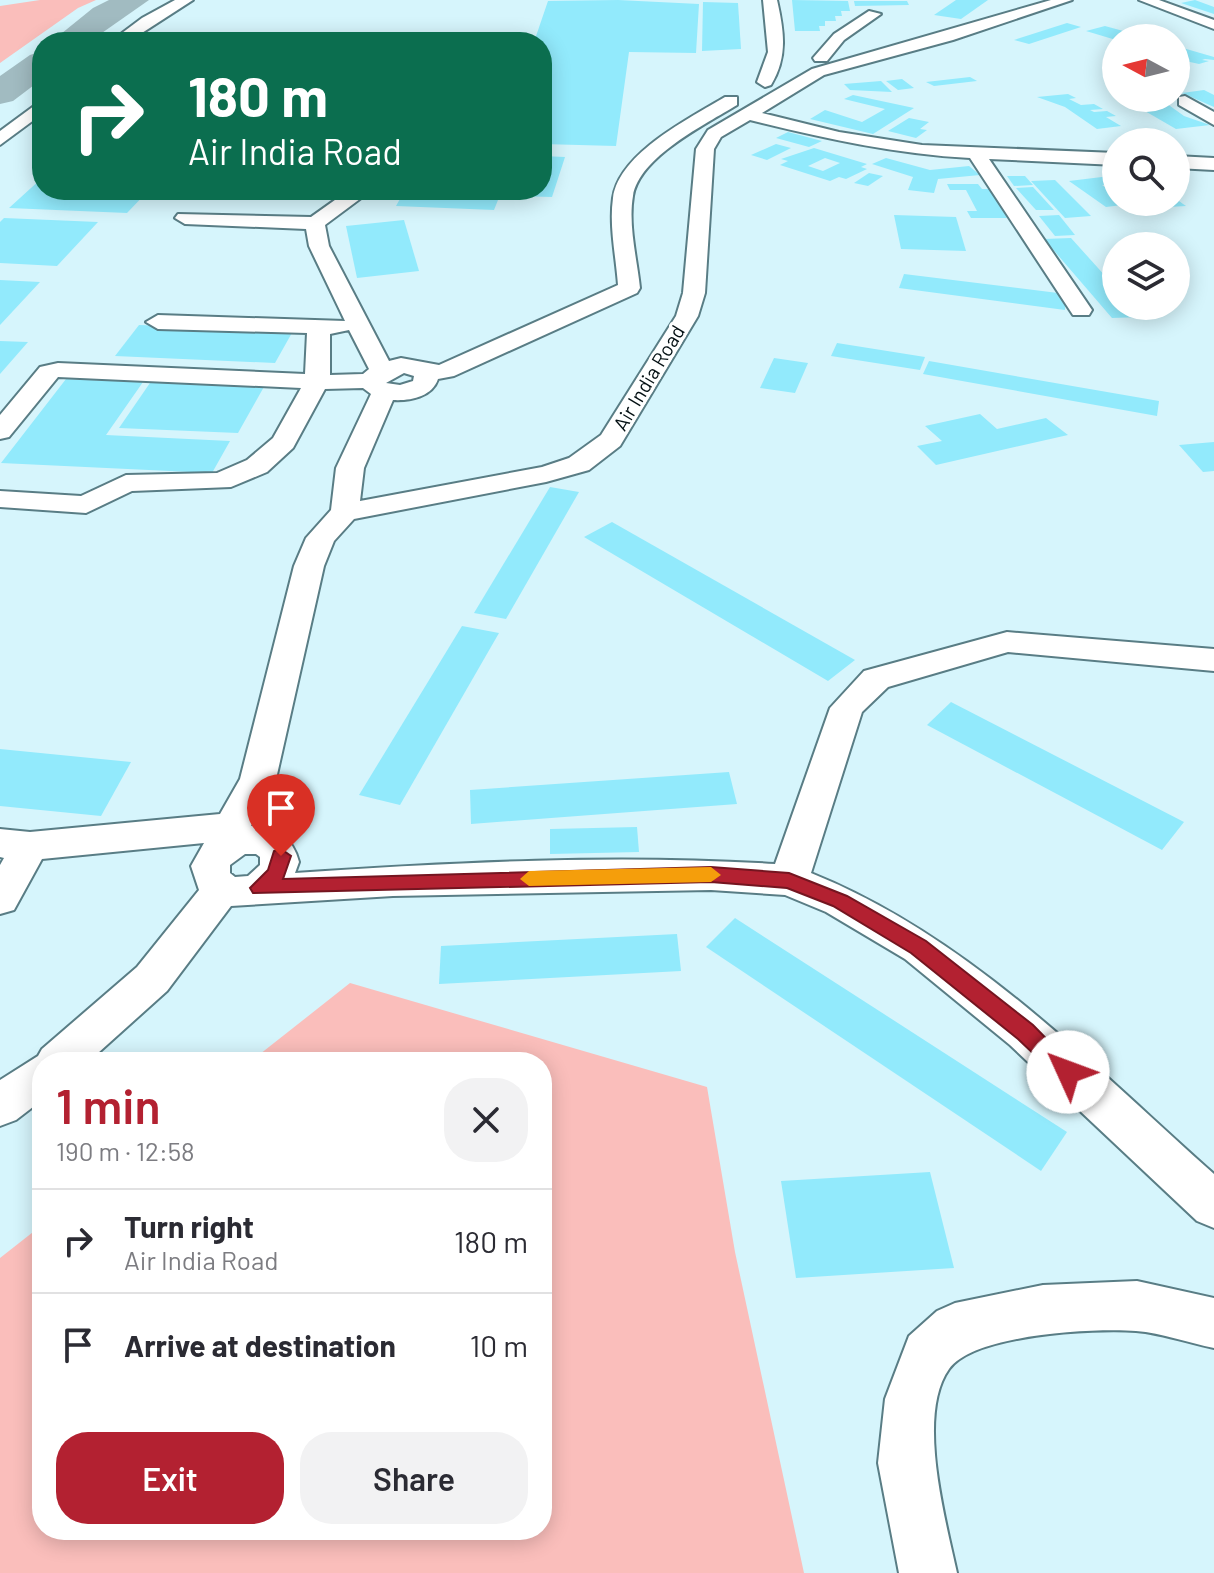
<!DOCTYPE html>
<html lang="en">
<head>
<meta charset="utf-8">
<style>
	:root { --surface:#fff; --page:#f2f2f3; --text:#2b2b33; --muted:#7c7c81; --line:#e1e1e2; --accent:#b32131 }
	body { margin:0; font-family:Barlow,sans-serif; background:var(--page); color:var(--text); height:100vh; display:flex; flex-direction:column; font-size:30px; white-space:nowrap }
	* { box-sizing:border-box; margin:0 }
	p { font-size:26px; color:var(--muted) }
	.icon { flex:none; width:44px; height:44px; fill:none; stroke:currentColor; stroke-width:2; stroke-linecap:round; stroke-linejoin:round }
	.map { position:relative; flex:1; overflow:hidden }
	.panel { position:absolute; left:32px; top:1052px; width:520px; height:488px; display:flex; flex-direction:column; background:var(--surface); border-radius:32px; box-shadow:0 4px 20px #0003 }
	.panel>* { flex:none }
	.banner { position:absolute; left:32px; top:32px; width:520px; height:168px; border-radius:32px; box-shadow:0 4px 20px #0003; background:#0b6e4f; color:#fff; overflow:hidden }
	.needle { width:52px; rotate:277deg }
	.fabs { position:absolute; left:1102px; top:24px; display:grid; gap:16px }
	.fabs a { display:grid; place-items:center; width:88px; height:88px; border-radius:50%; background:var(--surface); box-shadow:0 4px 20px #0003; font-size:40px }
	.pin { position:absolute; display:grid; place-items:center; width:68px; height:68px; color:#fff; margin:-82px -34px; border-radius:50% 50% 50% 0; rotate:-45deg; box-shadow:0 0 8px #0007 }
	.pin .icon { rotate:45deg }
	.me { position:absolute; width:88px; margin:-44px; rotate:313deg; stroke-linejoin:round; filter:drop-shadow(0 0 6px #0008) }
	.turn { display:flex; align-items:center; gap:28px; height:168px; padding:0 24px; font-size:36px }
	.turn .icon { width:104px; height:104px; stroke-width:2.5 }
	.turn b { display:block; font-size:56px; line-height:68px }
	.round { display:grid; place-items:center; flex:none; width:84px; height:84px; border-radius:32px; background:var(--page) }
	.headline { display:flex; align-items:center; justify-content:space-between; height:136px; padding:0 24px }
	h1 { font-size:48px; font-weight:600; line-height:60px; color:var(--accent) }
	.cta { display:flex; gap:16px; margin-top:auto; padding:16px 24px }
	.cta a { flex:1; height:92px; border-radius:32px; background:var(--accent); color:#fff; font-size:32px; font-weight:600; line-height:92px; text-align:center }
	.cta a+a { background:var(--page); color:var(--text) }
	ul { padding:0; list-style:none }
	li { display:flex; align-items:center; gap:24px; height:104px; padding:0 24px; border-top:2px solid var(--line) }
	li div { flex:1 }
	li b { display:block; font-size:30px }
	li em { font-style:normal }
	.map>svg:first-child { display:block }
	.green { fill:#fabebb }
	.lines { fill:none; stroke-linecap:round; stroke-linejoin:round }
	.taxiway { fill:#a1bbc1; fill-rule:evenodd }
	.building { fill:#92eafc; fill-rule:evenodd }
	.minor-casing { stroke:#597d85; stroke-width:4 }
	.minor { fill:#fff; fill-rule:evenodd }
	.route { fill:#b32131; stroke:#741520; stroke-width:2 }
	.slow { fill:#f59e0b }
	.labels { text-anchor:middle; stroke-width:6; stroke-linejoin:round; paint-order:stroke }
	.far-street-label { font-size:20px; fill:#030f12; stroke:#fff }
</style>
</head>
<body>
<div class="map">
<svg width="1214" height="1573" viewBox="0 0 1214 1573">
	<rect width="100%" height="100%" fill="#d6f5fc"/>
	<g class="green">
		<polygon points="40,0 96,0 78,8 0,63 0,6"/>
		<polygon points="350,983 707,1087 735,1252 804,1573 0,1573 0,1258 42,1225 42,1530 542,1530 542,1062 250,1062"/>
	</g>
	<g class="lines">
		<g class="taxiway">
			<polygon points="109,0 149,0 89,42 51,42 93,8"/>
			<polygon points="42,51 42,79 13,101 0,104 0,76 30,55"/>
		</g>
	</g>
	<g class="building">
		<polygon points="618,0 699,4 696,53 629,52 616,146 542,144 542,42 534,42 548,1"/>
		<polygon points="792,0 848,1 850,11 841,11 842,16 835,16 836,21 825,21 825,26 819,26 820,31 795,31"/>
		<polygon points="956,0 988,0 961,19 934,15"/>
		<polygon points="1195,0 1214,7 1214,14 1181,3"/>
		<polygon points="854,1 907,1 909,5 855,6"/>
		<polygon points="703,2 738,3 741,49 702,51"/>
		<polygon points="1067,23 1081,27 1029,44 1014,40"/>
		<polygon points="1105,26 1145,37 1145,38 1116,40 1086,31"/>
		<polygon points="1176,46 1214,57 1214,60 1205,59 1202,60 1209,61 1199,64 1181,60 1185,59 1176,56"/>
		<polygon points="970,77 977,81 934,86 926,82"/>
		<polygon points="902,79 914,88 898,90 886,81"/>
		<polygon points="881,81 892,92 850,90 844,84"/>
		<polygon points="1204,90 1214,95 1214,107 1182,93"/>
		<polygon points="1068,94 1076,98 1069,99 1081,105 1094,104 1103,109 1090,110 1094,112 1107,111 1116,116 1106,117 1121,126 1097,129 1065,107 1037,97"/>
		<polygon points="853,95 914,108 873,134 810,119 825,110 862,122 885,109 844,99"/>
		<polygon points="1133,98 1159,98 1184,116 1210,125 1176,129 1138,107 1146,106"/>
		<polygon points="909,118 929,122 920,129 927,130 916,138 888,131"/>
		<polygon points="788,132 822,141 809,147 776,138"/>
		<polygon points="776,144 791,148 767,160 751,155"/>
		<path d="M814,148L867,164L861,167L867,169L846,179L839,177L830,181L780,165L788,161L781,159ZM825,158L840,163L823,171L808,166Z"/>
		<polygon points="542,156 565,157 552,197 514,196 516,190 542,190"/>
		<polygon points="886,158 930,170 969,166 980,175 938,179 934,193 908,190 913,177 872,164"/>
		<polygon points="1116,170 1116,183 1102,185 1116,194 1116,202 1131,204 1106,207 1069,181 1110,176 1104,171"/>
		<polygon points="869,173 883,176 868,186 854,183"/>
		<polygon points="1007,176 1025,176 1033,185 1014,186"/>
		<polygon points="42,178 42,190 149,190 127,213 9,208"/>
		<polygon points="1055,180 1091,216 1065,218 1031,181"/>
		<polygon points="947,184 978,184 982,189 991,189 1007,218 971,218 967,211 977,211 966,190 950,190"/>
		<polygon points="1033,187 1054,210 1036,210 1016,188"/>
		<polygon points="405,190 502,190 494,210 396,206"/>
		<polygon points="1176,199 1186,206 1151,208 1142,202"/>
		<polygon points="894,215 956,217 966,251 901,249"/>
		<polygon points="1059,215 1075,235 1055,236 1039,216"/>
		<polygon points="4,218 98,222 57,266 0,263 0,222"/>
		<polygon points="404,220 419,271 357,278 346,226"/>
		<polygon points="1071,238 1116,288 1116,306 1132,306 1142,317 1112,318 1044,239"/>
		<polygon points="904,274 1066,294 1065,310 899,288"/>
		<polygon points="0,280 40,282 0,325"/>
		<polygon points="139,325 293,331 275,363 115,356"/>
		<polygon points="0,341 28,342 0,374"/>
		<polygon points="837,343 925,357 920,370 831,356"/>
		<polygon points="774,358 808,363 795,393 760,388"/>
		<polygon points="929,361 1159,401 1157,416 923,374"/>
		<polygon points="66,379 143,382 106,435 230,441 212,473 1,463"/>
		<polygon points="152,380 265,385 238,433 119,428"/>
		<polygon points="980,414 997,429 1046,418 1068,435 936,465 917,446 942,441 925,426"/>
		<polygon points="1214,442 1214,471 1203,472 1179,445"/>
		<polygon points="550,487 579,492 506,619 474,613"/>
		<polygon points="612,522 855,660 828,681 584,537"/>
		<polygon points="462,626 499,633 400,805 359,795"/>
		<polygon points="951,702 1184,822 1162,850 927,725"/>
		<polygon points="0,749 131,762 101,816 0,806"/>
		<polygon points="729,772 737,804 471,824 470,790"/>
		<polygon points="637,827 639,852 550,854 550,829"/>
		<polygon points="735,918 1067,1132 1041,1171 706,947"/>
		<polygon points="677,934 681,971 439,984 441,946"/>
		<polygon points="930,1172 954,1268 796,1278 781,1181"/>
	</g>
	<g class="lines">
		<g class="minor-casing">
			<g id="minor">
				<polygon points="175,0 193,0 128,42 110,42 142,18"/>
				<path d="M763,0H777C784,31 788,57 771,85L765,87L757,82L768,52Z"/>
				<path d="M1051,0H1072L953,40L824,75L762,113L839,132L922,145L1116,153V165L989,159L1092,310L1089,315H1073L970,158C895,154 823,138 750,120L721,137L714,149L705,293L698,316L620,446L589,470L546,482L354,519L334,541L324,566L276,779L251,826C276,826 293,838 299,862L295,873C453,862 618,854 775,864L830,708L864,671L1007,632L1214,649V671L1008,652L888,687L862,712L811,873C968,936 1089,1063 1214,1174V1228L1197,1221L1010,1045L905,959L826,912L785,895L711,890L393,896L231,906L167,991L88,1062H42V1100L16,1120L0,1126V1080L38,1056L42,1049L137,967L199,890L191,866L204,843L42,859L14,910L0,914V865L4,858L0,857V829L30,832L220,814L240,779L294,566L306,538L331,510L336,468L371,394L363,388L325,389L293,448L267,472L231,487L132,491L86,513L0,507V491L81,496L126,475L217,473L247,460L273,438L301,388L58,377L9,437L0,439V415L40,367L58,363L305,374L307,333L158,329L146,322L158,315L345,321L309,246L306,229L185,224L175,218L178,214L311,217L349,190H372L325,225L329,246L389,361L401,358L439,365L618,285C616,257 609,226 613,198C619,153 690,118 725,97H737V105C706,124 639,157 633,196C628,225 637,259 640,288L637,293L454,376L438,379C432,397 410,401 393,400L364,468L360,501L542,467L569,458L601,435L676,316L683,293L696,149L708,130L812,69ZM349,330L369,369L363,374L330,375V334ZM404,373L414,376L413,381L400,385L386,383ZM245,854H256L260,857V865L248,876L235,877L230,873V865Z"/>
				<polygon points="1139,0 1159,0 1214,20 1214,29"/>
				<polygon points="869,11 881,14 844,40 827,61 815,61 813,58 834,34"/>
				<polygon points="1185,96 1214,112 1214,125 1179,105 1179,97"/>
				<polygon points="42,100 42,114 0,145 0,131"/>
				<polygon points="1176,156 1214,158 1214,170 1176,168"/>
				<path d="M1137,1281L1214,1298V1348C1189,1343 1162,1333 1136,1331C1094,1328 974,1334 949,1369C916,1415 946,1522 957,1573H899L878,1463L885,1399L909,1336L937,1311L955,1303L1043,1285Z"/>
			</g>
		</g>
		<use href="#minor" class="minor"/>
	</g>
	<polygon class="route" points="281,849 291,856 283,879 711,867 789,873 847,896 926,941 1033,1025 1079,1072 1076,1079 1068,1082 1060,1079 1018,1039 911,953 833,906 787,888 711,882 253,893 250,888 268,870 274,851"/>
	<polygon class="slow" points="711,867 721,875 711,882 529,886 520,879 529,871"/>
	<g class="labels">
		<g class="far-street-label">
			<text transform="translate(649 378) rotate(-59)" y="7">Air India Road</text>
		</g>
	</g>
</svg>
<div class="fabs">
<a><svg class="needle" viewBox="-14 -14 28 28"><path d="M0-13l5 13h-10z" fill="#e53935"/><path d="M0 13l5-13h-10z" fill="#7c7c81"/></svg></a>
<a><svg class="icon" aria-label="search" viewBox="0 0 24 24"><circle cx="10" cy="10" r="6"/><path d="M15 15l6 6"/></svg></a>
<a><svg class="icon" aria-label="layers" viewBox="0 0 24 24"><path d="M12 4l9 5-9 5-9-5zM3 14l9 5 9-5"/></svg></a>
</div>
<div class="pin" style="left:281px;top:856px;background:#d93025"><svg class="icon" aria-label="arrive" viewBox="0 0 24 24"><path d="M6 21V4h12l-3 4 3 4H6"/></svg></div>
<svg class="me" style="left:1068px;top:1072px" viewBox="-20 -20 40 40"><circle r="19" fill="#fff"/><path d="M0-13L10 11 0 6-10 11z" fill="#b32131"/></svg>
<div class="banner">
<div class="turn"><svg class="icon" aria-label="right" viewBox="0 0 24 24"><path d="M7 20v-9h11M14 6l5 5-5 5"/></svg><div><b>180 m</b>Air India Road</div></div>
</div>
<section class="panel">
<div class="headline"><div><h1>1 min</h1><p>190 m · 12:58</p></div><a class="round"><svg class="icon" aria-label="close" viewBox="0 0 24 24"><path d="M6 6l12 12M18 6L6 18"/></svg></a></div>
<ul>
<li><svg class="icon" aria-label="right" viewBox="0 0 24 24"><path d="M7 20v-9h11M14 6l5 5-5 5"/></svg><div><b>Turn right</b><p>Air India Road</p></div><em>180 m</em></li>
<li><svg class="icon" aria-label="arrive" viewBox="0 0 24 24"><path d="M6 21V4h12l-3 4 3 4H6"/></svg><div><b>Arrive at destination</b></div><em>10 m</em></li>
</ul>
<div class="cta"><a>Exit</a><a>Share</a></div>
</section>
</div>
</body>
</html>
